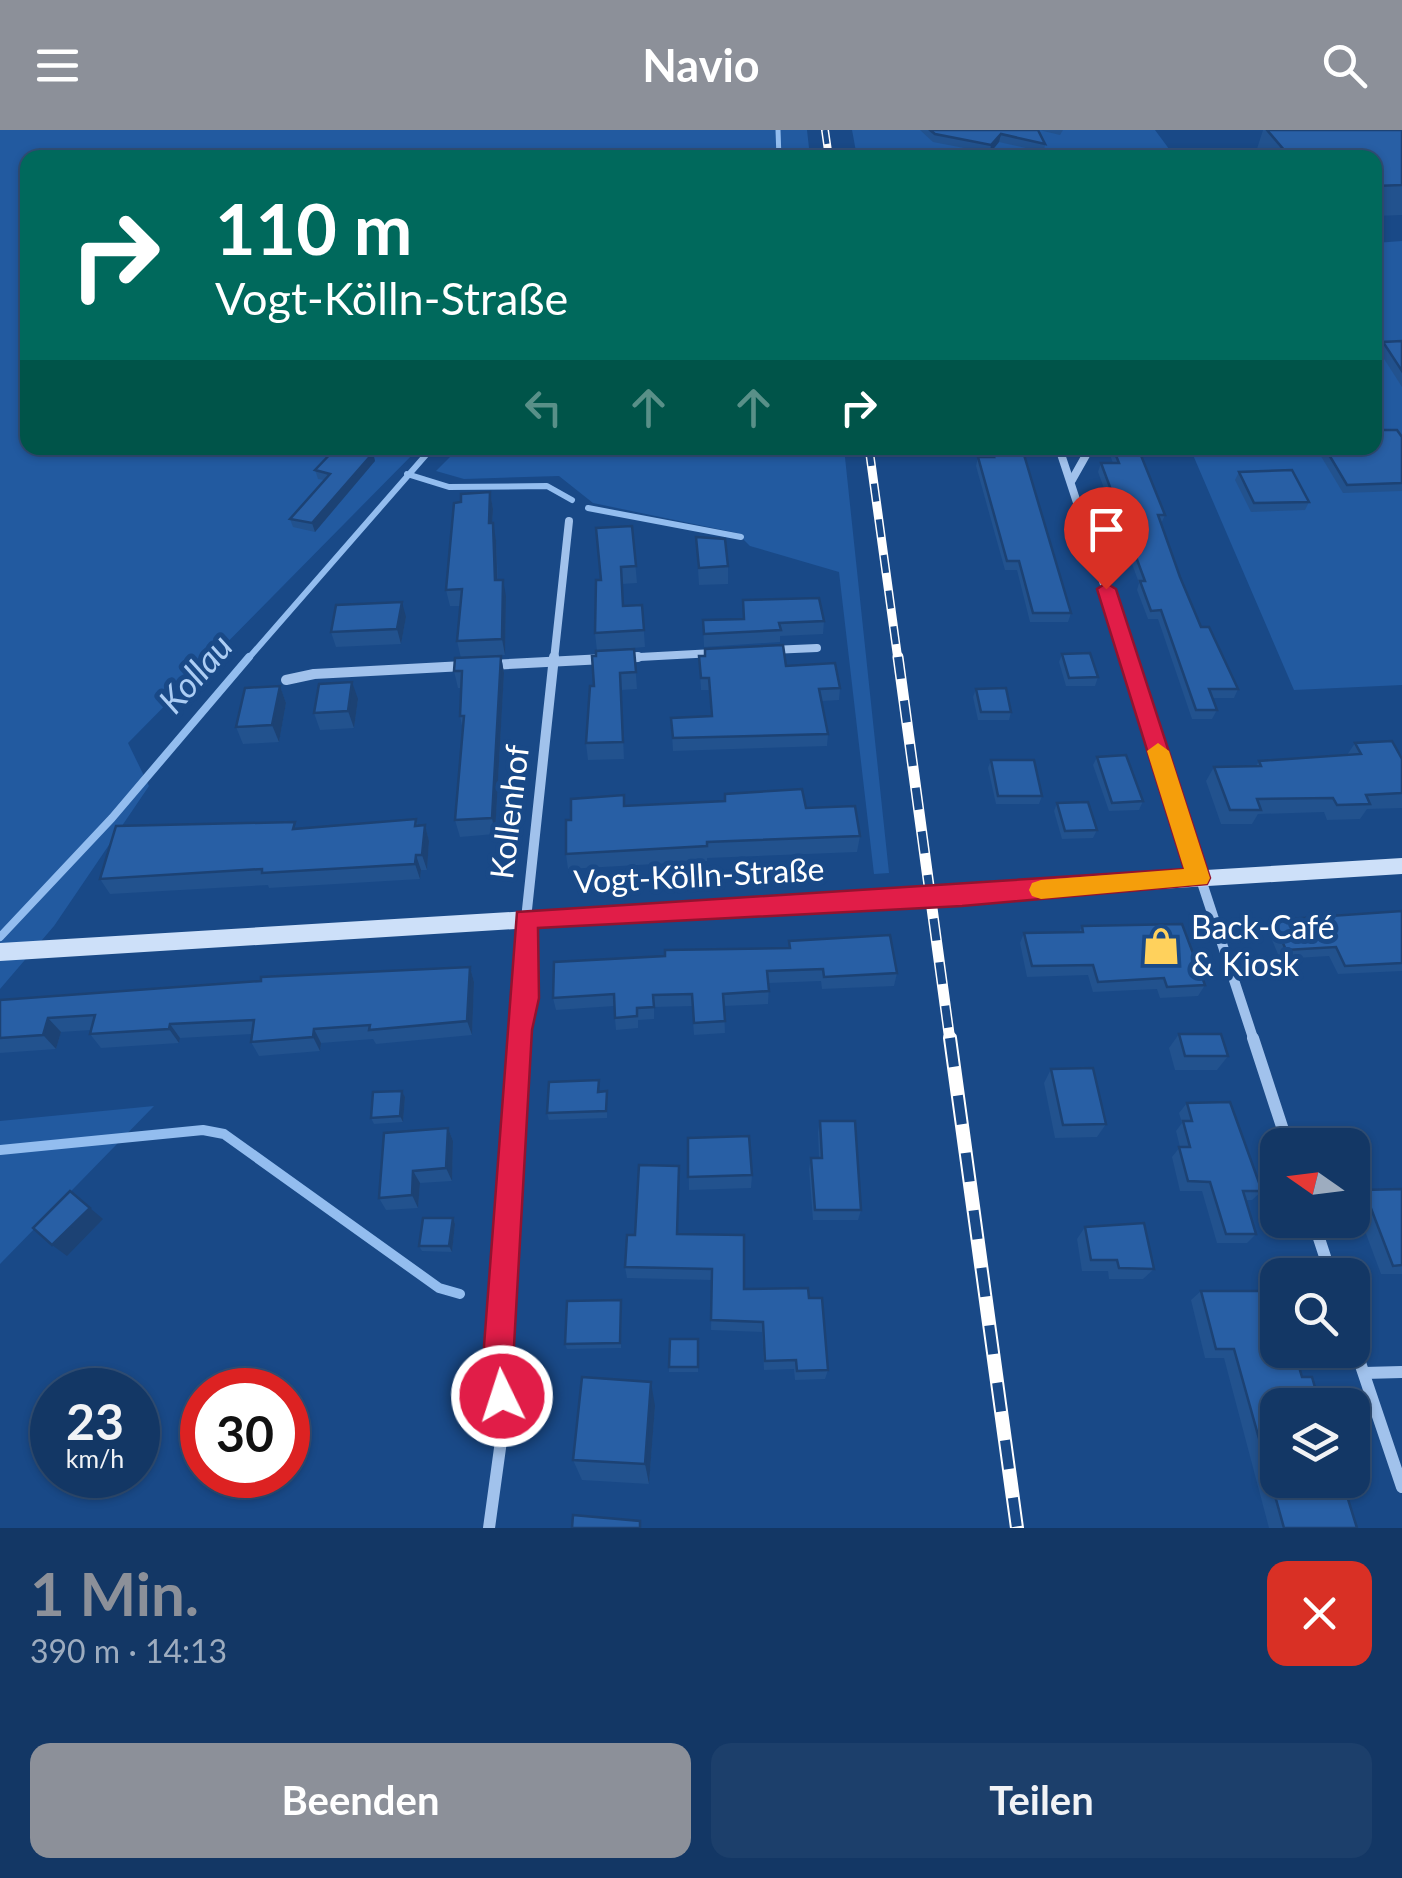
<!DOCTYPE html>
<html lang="de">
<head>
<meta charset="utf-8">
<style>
	:root { --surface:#133765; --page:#1c3f6b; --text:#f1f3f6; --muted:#9dacbf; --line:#325179; --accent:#8c9099 }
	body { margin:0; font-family:Lato,sans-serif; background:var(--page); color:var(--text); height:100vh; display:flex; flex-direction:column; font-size:38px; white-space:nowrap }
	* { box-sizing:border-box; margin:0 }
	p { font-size:32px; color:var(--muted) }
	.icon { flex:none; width:55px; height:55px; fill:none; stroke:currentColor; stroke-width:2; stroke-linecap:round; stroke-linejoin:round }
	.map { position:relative; height:1398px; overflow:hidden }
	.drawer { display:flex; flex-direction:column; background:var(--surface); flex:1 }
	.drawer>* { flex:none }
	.hud { position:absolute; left:20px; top:20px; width:1362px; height:305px; border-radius:20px; box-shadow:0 2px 8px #0004,0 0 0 2px var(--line); background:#00695c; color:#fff; overflow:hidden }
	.needle { width:65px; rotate:284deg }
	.buttons { position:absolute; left:1260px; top:998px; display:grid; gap:20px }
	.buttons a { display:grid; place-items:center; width:110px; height:110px; border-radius:20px; background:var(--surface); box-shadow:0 2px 8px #0004,0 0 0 2px var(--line); font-size:50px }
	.speed { position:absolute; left:30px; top:1238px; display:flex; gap:20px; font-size:50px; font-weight:700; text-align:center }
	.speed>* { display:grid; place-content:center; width:130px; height:130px; border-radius:50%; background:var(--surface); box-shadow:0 2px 8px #0004,0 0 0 2px var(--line); line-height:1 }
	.speed small { font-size:25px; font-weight:400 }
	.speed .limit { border:15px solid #d22; background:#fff; color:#111 }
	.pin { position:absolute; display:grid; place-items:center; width:85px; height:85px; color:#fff; margin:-102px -42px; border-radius:50% 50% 50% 0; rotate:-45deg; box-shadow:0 0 10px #0007 }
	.pin .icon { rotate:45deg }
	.me { position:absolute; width:110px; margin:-55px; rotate:356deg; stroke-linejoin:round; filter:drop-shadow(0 0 8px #0008) }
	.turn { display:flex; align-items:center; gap:35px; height:210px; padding:0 30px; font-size:45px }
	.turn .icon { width:130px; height:130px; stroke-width:2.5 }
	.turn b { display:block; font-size:70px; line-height:85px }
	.lanes { display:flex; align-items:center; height:95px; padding:0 30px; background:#0003; justify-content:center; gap:50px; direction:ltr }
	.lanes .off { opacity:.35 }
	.round { display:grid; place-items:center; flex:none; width:105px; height:105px; border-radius:20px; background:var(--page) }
	.overview { display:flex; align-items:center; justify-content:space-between; height:170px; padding:0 30px }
	h1 { font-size:60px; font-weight:700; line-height:75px; color:var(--accent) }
	.primary-button { display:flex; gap:20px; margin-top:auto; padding:20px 30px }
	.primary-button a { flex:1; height:115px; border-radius:20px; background:var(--accent); color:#fff; font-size:40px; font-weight:700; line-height:115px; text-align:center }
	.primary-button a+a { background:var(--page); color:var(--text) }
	header { display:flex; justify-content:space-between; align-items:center; height:130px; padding:0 30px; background:var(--accent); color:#fff; font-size:45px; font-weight:700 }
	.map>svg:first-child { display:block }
	.green { fill:#225aa0 }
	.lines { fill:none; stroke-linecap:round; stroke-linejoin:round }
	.stream-far3 { stroke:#93bdef; stroke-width:5 }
	.stream-far2 { stroke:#93bdef; stroke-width:6 }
	.stream-far1 { stroke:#93bdef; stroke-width:8 }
	.stream { stroke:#93bdef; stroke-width:10 }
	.street-far2 { stroke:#a1c2ec; stroke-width:8 }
	.street-far1 { stroke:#a1c2ec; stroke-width:10 }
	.street { stroke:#a1c2ec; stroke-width:12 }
	.secondary { fill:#cde0f9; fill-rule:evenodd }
	.rail-far3-casing { stroke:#fff; stroke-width:8 }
	.rail-far2-casing { stroke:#fff; stroke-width:9 }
	.rail-far1-casing { stroke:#fff; stroke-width:11 }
	.rail-casing { stroke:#fff; stroke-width:14 }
	.rail-far3 { stroke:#194987; stroke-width:5; stroke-dasharray:14; stroke-linecap:butt }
	.rail-far2 { stroke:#194987; stroke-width:6; stroke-dasharray:18; stroke-linecap:butt }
	.rail-far1 { stroke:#194987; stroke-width:8; stroke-dasharray:22; stroke-linecap:butt }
	.rail { stroke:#194987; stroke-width:10; stroke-dasharray:29; stroke-linecap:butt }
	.wall { fill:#22528e }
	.shaded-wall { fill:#1c4274 }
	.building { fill:#285fa5; stroke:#1c4274; stroke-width:2.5 }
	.route { fill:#e11d48; stroke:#92132f; stroke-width:2.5 }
	.slow { fill:#f59e0b }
	.labels { text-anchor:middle; stroke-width:10; stroke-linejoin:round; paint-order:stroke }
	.street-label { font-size:32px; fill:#fff; stroke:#194987 }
	.poi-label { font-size:32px; fill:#fff; stroke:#194987; text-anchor:start }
	.water-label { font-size:35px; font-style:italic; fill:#accdf4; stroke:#194987 }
</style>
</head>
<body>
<header><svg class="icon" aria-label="menu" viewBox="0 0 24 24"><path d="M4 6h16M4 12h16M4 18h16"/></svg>Navio<svg class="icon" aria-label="search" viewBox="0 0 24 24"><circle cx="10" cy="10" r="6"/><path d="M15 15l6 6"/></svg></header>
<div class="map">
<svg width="1402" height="1398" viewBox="0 0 1402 1398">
	<rect width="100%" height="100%" fill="#194987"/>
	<g class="green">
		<polygon points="0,0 807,0 810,27 28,28 28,318 419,318 128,613 149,656 54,796 0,859"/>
		<polygon points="852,0 1155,0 1175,27 857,27"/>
		<polygon points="1402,111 1402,555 1294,560 1190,318 1375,318 1375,113"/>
		<polygon points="459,318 844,318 889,743 874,744 839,442 750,416 737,403 593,373 559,346 464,349 436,341"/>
		<polygon points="154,976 0,1134 0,991"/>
	</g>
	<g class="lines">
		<polyline class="stream-far3" points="778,0 779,28"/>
		<g class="stream-far2">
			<polyline points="407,344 449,357 547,356 572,370"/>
			<polyline points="588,378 741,407"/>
			<polyline points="247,530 432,318"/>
		</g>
		<polyline class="stream-far1" points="0,807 112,688 249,527"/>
		<polyline class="stream" points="0,1020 203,1000 224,1004 439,1158 460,1164"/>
		<g class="street-far2">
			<polyline points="1059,318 1129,530"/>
			<polyline points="1072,350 1090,318"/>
			<polyline points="771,520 817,518"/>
			<polyline points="621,528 714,523"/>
			<polyline points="554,530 569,391"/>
			<polyline points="593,530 604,529"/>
		</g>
		<g class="street-far1">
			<polyline points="1128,527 1254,911"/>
			<polyline points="621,528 638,527"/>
			<polyline points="491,535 604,529"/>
			<polyline points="286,550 314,544 464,536"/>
			<polyline points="518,911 527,855 526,789 554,527"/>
		</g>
		<g class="street">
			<polyline points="1253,908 1288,1015"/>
			<polyline points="1313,1090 1331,1145"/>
			<polyline points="1352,1209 1402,1357"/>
			<polyline points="1364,1243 1402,1242"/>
			<polyline points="489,1398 504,1289 499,1216 518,908"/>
		</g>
		<polygon class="secondary" points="1402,728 1402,744 0,831 0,813"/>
		<g class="rail-far3-casing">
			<polyline id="rail-far3" points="825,0 829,28"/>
		</g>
		<g class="rail-far2-casing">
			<polyline id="rail-far2" points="869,318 898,530"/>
		</g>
		<g class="rail-far1-casing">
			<polyline id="rail-far1" points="898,527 950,911"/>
		</g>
		<g class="rail-casing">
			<polyline id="rail" points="950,908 1017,1398"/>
		</g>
		<use href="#rail-far3" class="rail-far3"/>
		<use href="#rail-far2" class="rail-far2"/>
		<use href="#rail-far1" class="rail-far1"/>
		<use href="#rail" class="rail"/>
	</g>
	<g class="wall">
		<polygon points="920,0 1038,0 1045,14 1044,22 999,12 990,23 933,12"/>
		<polygon points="1039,0 1063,0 1060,5"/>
		<polygon points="1263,0 1402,0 1402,85 1375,86 1375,28 1254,28"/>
		<polygon points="1402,211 1402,257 1379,221 1383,212"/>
		<polygon points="1402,307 1402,361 1343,363 1316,318 1375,318"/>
		<polygon points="987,318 1022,318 1071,483 1068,492 1030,492 1017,440 1005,440 976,336 978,327 989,327"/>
		<polygon points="1112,318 1165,385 1161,394 1180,447 1201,497 1238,559 1234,568 1212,568 1217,580 1212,589 1192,589 1158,489 1148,489 1137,460 1139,453 1098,342 1101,333 1113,333 1110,325"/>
		<polygon points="373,323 375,331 315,402 293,397 290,389 324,350 318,349 315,340"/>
		<polygon points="1239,342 1309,372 1305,380 1251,382 1235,350"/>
		<polygon points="490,362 493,379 492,393 496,410 498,450 506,466 505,525 461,528 457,511 461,476 450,476 446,460 461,372"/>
		<polygon points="632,396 637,453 622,454 623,476 642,475 645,517 597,521 595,503 601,450"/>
		<polygon points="696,407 728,436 728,454 699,455"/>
		<polygon points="743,470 824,491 823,504 780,506 780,512 704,517 703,490 743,489"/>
		<polygon points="406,487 401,514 336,517 331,502"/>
		<polygon points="634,519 637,559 621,560 624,629 588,630 586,613 594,556"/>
		<polygon points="1062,524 1098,547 1095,556 1066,556 1059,532"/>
		<polygon points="501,526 504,543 495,704 460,707 455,690 463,601 460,586 461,558 458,558 454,541"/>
		<polygon points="699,526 786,536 840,558 839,570 822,571 828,604 827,616 673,621 671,588 711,586 709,560 701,560"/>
		<polygon points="280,556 286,573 279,612 243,614 236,597"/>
		<polygon points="976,559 1011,582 1009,590 978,590 973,567"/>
		<polygon points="358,569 354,598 320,600 314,583"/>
		<polygon points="1355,613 1402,629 1402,678 1367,679 1360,689 1327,690 1324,682 1258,684 1252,694 1221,694 1206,651 1214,637 1256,636 1259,631 1347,625"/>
		<polygon points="1097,627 1143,671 1139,680 1109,681 1093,635"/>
		<polygon points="991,630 1042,666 1039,674 996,674 988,638"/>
		<polygon points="1057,673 1097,700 1093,708 1062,709 1054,681"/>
		<polygon points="625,676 806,678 860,706 857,722 707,728 707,731 568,739 566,724"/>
		<polygon points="416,689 418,696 425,695 429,711 427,740 421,740 420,749 269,758 268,755 110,764 100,749 298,699"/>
		<polygon points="1402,781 1402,841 1338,844 1329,826 1280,829 1267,798 1273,790"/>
		<polygon points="1082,796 1205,855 1198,866 1160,868 1157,859 1093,862 1088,845 1027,847 1020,813 1024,803 1079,802"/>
		<polygon points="789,811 897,843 894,856 822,859 821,851 769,853 768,874 724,876 725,903 694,905 692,876 654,877 654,889 638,890 638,898 616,900 614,876 556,880 553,868 789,818"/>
		<polygon points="470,837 474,852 472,905 376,914 373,909 321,913 320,921 259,926 251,912 252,904 180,908 179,913 101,918 90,904 91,900 61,902 56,919 0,923 0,870"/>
		<polygon points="1179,904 1228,926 1217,940 1175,940 1169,918"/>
		<polygon points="1051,939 1106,994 1097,1007 1055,1008 1044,953"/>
		<polygon points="402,961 405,967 403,992 374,994 371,988"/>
		<polygon points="607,961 607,988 549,990 547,983 600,962"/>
		<polygon points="1187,973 1262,1061 1252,1070 1246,1070 1256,1104 1247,1113 1217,1113 1202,1061 1180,1061 1172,1027 1180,1017 1176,1001 1182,993 1179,983"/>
		<polygon points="820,991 861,1080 858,1090 813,1090 809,1039 811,1028 819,1028 818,1002"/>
		<polygon points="448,998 453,1011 452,1051 420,1053 418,1078 386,1080 379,1068"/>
		<polygon points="688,1008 752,1045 751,1058 689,1060"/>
		<polygon points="679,1036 678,1104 744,1159 809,1168 828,1240 825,1249 795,1250 794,1239 764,1240 762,1202 711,1200 712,1150 627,1148 625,1137 635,1105"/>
		<polygon points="1402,1059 1402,1144 1381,1144 1353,1069 1364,1060"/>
		<polygon points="453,1088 455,1094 452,1122 422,1121 419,1116"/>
		<polygon points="1085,1097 1154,1139 1143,1149 1109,1149 1108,1141 1082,1141 1077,1109"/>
		<polygon points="1201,1161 1302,1247 1357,1398 1269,1398 1224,1228 1205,1228 1191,1170"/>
		<polygon points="622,1175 621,1218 567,1219 565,1214"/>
		<polygon points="670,1209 698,1209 698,1242 669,1242"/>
		<polygon points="655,1276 649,1354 582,1350 573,1330"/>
	</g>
	<g class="shaded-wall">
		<polygon points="1001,4 999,12 990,23 991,15"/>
		<polygon points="373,323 375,331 315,402 312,393"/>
		<polygon points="490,362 493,379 491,410 489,393"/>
		<polygon points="493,393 496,410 498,467 495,450"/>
		<polygon points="503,450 506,466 505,525 502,509"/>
		<polygon points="402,472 406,487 401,514 397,499"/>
		<polygon points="501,526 504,543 495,704 492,688"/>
		<polygon points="352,552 358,569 354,598 348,581"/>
		<polygon points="280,556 286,573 279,612 272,595"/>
		<polygon points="425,695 429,711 427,740 422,725"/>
		<polygon points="416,725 421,740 420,749 415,734"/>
		<polygon points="470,837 474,852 472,905 467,891"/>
		<polygon points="48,888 61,902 56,919 43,905"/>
		<polygon points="170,894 180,908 179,913 169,899"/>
		<polygon points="314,899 321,913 320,921 313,907"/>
		<polygon points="402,961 405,967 403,992 400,986"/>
		<polygon points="448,998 453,1011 452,1051 446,1038"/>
		<polygon points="413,1041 420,1053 418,1078 412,1065"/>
		<polygon points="90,1078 103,1089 67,1126 52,1115"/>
		<polygon points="453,1088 455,1094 452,1122 449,1116"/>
		<polygon points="651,1252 655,1276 649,1354 645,1334"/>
	</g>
	<g class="building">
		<polygon points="930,0 1038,0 1045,14 1001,4 991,15 935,4"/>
		<polygon points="1267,0 1402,0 1402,55 1375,56 1375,28 1291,28"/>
		<polygon points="1402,211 1402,241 1383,212"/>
		<polygon points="1375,300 1397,300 1402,307 1402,353 1347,355 1325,318 1375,318"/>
		<polygon points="336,318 357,318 373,323 312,393 290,389 330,344 315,340"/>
		<polygon points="991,318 1022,318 1071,483 1033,483 1019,431 1007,431 978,327 994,327"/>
		<polygon points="1113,318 1138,318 1165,385 1158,385 1180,447 1201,497 1209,497 1238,559 1209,559 1217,580 1196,580 1161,480 1151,481 1140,451 1145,451 1101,333 1119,333"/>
		<polygon points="1292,340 1309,372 1254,373 1239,342"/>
		<polygon points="490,362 489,393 493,393 495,450 503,450 502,509 457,511 462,459 446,460 454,373 461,372 461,364"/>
		<polygon points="632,396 636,436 621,437 623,476 642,475 644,500 595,503 596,450 601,450 596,398"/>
		<polygon points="696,407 725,409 728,436 699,438"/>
		<polygon points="819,468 824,491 779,493 781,500 704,504 703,490 744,489 743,470"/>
		<polygon points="402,472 397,499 331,502 336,475"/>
		<polygon points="783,515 786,536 835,533 840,558 819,559 828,604 673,608 671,588 712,586 709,548 701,548 699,526 705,526 705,519"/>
		<polygon points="634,519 636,542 620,543 623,612 586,613 590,556 594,556 592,526 596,526 596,521"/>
		<polygon points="1090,523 1098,547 1069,548 1062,524"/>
		<polygon points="501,526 492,688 455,690 464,586 460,586 462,541 454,541 455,528"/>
		<polygon points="352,552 348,581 314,583 319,554"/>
		<polygon points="280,556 272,595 236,597 245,558"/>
		<polygon points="1006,558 1011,582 981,582 976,559"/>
		<polygon points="1392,611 1402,629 1402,663 1366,665 1370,674 1337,675 1333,668 1257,669 1261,680 1230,680 1214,637 1261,636 1259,631 1361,624 1355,613"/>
		<polygon points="1126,625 1143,671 1112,673 1097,627"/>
		<polygon points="991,630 1034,630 1042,666 998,666"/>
		<polygon points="802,659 806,678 855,676 860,706 707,712 707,716 566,724 566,690 571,690 571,669 624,665 624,676 725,671 725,664"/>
		<polygon points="1088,672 1097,700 1065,701 1057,673"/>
		<polygon points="416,689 415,696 425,695 422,725 416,725 415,734 262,743 262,739 100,749 116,696 295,692 293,699"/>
		<polygon points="1402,781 1402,833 1345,836 1336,817 1286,820 1273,790"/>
		<polygon points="1182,794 1205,855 1167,857 1164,848 1098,852 1093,835 1032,836 1024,803 1083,802 1082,796"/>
		<polygon points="890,805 897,843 824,847 823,839 767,841 769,861 723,864 725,891 694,893 692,864 653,865 654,877 637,878 637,886 615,888 614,864 553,868 554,832 665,826 665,820 790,818 789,811"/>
		<polygon points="470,837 467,891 369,900 370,895 314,899 313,907 251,912 254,890 170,894 169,899 90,904 95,885 48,888 43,905 0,908 0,870 261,851 261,847"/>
		<polygon points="1179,904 1221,904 1228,926 1185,926"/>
		<polygon points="1093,938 1106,994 1063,995 1051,939"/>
		<polygon points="599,950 598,962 607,961 606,981 547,983 549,952"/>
		<polygon points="402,961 400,986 371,988 373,962"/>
		<polygon points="1230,972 1262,1061 1243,1061 1256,1104 1226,1104 1210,1052 1188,1051 1179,1017 1190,1017 1183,991 1192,991 1187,973"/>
		<polygon points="820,991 855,991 861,1080 815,1080 811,1028 822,1028"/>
		<polygon points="448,998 446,1038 413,1041 412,1065 379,1068 384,1003"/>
		<polygon points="749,1006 752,1045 688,1047 688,1008"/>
		<polygon points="639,1035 679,1036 677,1104 744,1105 744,1159 808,1158 809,1168 822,1168 828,1240 797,1241 796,1230 765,1231 763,1192 711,1190 712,1139 625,1137 627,1105 635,1105"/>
		<polygon points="1402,1059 1402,1135 1393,1136 1364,1060"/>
		<polygon points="70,1061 90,1078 52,1115 33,1098"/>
		<polygon points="423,1088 453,1088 449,1116 419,1116"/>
		<polygon points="1144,1093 1154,1139 1119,1138 1117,1130 1091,1130 1085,1097"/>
		<polygon points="1201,1161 1277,1161 1278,1220 1294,1220 1302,1247 1312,1247 1320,1275 1278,1275 1278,1350 1342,1350 1357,1398 1284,1398 1234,1219 1216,1219"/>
		<polygon points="621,1170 620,1213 565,1214 567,1171"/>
		<polygon points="670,1209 698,1209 698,1237 669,1237"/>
		<polygon points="582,1247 651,1252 645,1334 573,1330"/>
		<polygon points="573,1385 640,1391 640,1398 572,1398"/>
	</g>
	<polygon class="route" points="1106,453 1116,459 1210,748 1207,754 962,776 538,798 539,868 532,900 514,1216 518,1266 514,1278 502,1282 491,1278 487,1266 484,1216 517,782 1184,739 1097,459"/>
	<polygon class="slow" points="1158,613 1169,621 1210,748 1207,754 1041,769 1032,766 1029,760 1032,753 1041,750 1184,739 1147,621"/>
	<defs>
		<g id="shop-bare" transform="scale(3)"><path d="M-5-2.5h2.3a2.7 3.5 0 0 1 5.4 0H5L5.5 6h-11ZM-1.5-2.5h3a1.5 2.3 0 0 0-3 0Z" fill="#ffd15c" stroke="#194987" stroke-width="2.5" paint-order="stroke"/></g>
	</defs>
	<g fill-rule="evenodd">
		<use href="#shop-bare" x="1161" y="816"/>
	</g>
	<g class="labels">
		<g class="street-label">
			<text transform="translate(510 682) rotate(-83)" y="11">Kollenhof</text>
			<text transform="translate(699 746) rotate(-3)" y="11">Vogt-Kölln-Straße</text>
		</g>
		<g class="poi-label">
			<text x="1191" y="809">Back-Café<tspan x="1191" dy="37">&amp; Kiosk</tspan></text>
		</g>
		<g class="water-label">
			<text transform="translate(196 544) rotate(-49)" y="12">Kollau</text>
		</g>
	</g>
</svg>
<div class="buttons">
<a><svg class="needle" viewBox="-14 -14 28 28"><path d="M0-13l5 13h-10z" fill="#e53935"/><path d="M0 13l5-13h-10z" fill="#9dacbf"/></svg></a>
<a><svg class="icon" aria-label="search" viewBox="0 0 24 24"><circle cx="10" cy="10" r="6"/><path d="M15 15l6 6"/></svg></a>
<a><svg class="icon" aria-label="layers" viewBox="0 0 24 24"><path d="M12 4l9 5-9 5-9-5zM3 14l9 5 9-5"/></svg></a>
</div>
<div class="speed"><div>23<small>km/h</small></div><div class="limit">30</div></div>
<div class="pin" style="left:1106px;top:459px;background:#d93025"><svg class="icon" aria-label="arrive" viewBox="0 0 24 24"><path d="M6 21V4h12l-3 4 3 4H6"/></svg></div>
<svg class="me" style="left:502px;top:1266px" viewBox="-20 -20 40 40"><circle r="17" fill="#e11d48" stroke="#fff" stroke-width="3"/><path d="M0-11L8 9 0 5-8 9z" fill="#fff"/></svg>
<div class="hud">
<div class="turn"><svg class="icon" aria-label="right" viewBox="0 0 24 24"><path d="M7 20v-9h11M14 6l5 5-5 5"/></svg><div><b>110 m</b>Vogt-Kölln-Straße</div></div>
<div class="lanes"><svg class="icon off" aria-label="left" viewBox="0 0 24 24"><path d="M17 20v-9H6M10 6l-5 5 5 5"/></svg><svg class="icon off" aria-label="ahead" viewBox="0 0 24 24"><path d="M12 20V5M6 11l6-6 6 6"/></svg><svg class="icon off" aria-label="ahead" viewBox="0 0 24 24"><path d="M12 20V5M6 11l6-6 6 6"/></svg><svg class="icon" aria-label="right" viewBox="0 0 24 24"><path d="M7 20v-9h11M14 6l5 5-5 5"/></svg></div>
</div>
</div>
<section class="drawer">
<div class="overview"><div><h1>1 Min.</h1><p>390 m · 14:13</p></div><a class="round" style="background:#d93025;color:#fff"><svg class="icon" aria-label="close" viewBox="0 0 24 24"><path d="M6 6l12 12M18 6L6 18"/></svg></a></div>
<div class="primary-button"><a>Beenden</a><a>Teilen</a></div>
</section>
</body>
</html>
